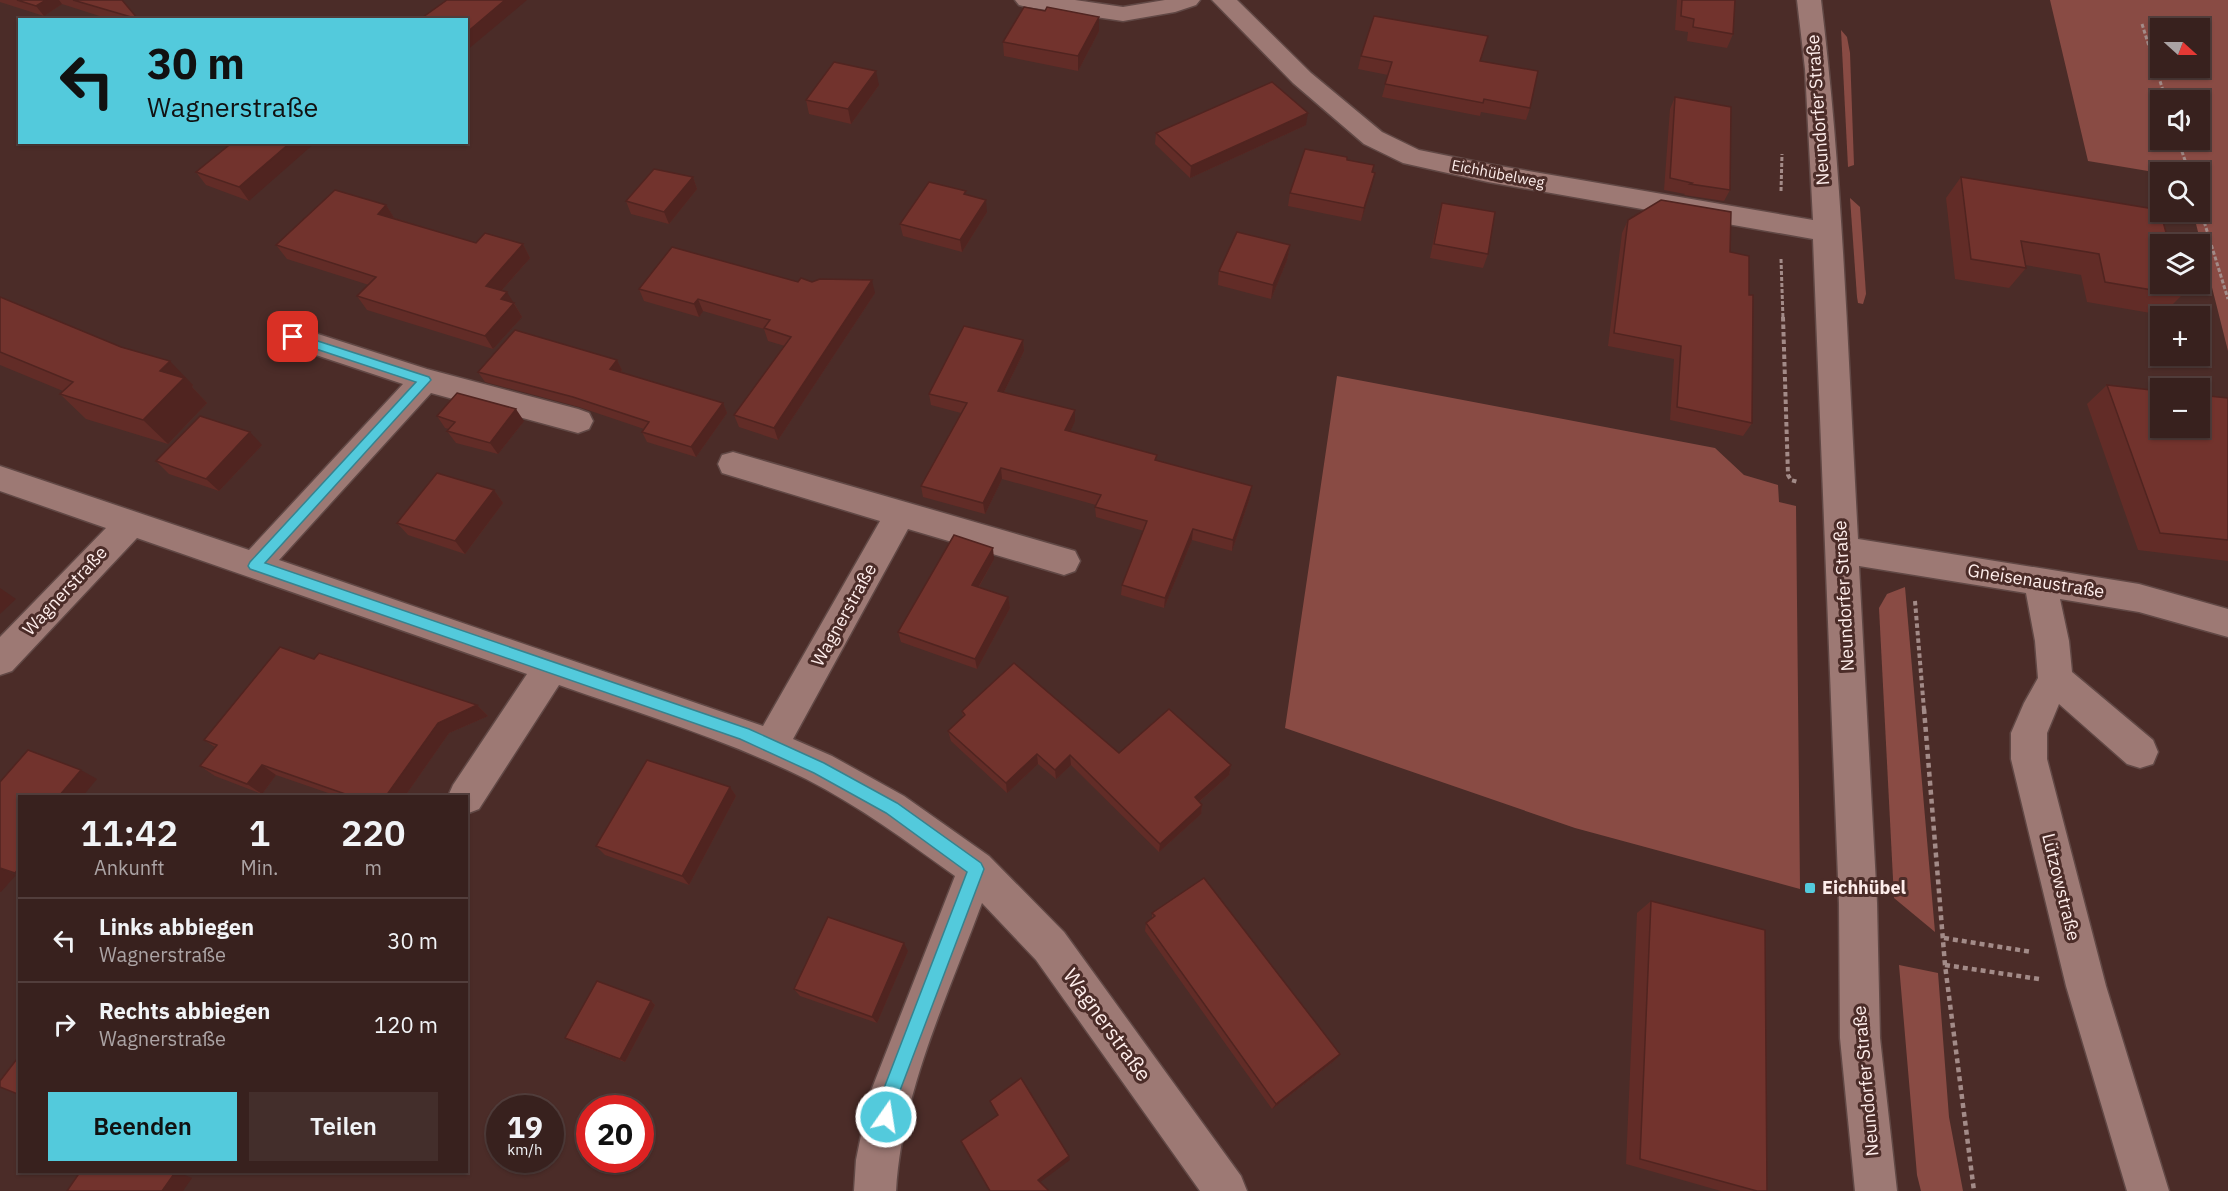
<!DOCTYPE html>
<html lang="de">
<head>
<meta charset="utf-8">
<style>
	:root { --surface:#38211e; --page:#432e2b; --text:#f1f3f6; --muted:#aba3a4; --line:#523e3c; --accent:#53cadc }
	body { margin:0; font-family:"IBM Plex Sans",sans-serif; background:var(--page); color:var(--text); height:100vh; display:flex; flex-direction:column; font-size:22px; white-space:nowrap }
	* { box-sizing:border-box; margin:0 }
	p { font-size:20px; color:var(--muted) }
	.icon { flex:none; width:33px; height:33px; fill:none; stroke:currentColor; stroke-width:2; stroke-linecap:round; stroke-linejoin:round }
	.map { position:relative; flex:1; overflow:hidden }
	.sheet { position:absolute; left:18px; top:795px; width:450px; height:378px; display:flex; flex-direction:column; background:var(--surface); border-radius:0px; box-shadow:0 2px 4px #0004,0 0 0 2px var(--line) }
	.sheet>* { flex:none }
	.hud { position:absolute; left:18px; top:18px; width:450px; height:126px; border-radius:0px; box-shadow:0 2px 4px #0004,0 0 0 2px var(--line); background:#53cadc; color:#111; overflow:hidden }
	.needle { width:39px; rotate:111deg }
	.controls { position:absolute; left:2150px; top:18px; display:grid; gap:12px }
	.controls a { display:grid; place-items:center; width:60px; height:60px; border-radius:0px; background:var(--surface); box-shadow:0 2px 4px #0004,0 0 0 2px var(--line); font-size:30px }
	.speed { position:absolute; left:486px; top:1095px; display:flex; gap:12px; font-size:30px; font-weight:700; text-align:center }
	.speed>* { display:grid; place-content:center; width:78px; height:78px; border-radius:50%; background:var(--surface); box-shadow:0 2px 4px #0004,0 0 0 2px var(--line); line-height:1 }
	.speed small { font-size:15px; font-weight:400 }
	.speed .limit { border:9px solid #d22; background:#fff; color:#111 }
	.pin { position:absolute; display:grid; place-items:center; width:51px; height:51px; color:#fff; margin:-26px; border-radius:12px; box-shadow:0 3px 9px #0006 }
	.me { position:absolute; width:66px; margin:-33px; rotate:13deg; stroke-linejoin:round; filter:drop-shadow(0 0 4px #0008) }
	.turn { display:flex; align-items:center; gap:21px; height:126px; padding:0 30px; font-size:27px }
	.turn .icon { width:78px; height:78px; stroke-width:2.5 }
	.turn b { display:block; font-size:42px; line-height:51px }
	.eta { display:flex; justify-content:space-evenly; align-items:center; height:102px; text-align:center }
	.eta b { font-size:36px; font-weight:600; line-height:42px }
	.button { display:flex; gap:12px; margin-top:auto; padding:12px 30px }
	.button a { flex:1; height:69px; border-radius:0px; background:var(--accent); color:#111; font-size:24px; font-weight:600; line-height:69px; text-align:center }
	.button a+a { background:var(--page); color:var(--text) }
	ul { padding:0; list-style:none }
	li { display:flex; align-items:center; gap:18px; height:84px; padding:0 30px; border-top:2px solid var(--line) }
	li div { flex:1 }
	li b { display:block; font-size:22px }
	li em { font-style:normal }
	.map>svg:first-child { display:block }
	.green { fill:#894b44; fill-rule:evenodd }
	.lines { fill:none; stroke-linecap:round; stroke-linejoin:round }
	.minor-casing { stroke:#614845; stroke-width:3 }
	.path-far2 { stroke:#a38b88; stroke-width:3; stroke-dasharray:4 2; stroke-linecap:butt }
	.path-far1 { stroke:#a38b88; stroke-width:4; stroke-dasharray:4.5 3; stroke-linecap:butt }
	.path { stroke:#a38b88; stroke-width:4.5; stroke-dasharray:5 4; stroke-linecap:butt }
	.minor { fill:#9d7974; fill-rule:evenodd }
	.wall { fill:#622c27 }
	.shaded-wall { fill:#502420 }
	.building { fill:#72332d; stroke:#502420; stroke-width:1.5 }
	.route { fill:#53cadc; stroke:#36838f; stroke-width:1.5 }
	.poi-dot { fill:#53cadc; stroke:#4b2c28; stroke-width:2 }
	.labels { text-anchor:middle; stroke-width:6; stroke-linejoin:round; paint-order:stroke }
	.far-street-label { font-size:15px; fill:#feedeb; stroke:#4b2c28 }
	.street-label { font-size:18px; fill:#feedeb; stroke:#4b2c28 }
	.poi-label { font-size:18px; font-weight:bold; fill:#feedeb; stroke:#4b2c28; text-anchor:start }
	.near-street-label { font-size:21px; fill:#feedeb; stroke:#4b2c28 }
</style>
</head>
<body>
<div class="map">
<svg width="2228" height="1191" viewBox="0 0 2228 1191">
	<rect width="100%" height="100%" fill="#4b2c28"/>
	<g class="green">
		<path d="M2050,0H2228V351L2193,212H2199V172L2160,173L2088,161ZM2199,28V68H2160V28ZM2160,100H2199V140H2160Z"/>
		<polygon points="1841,30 1847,37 1850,53 1854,165 1848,167"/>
		<polygon points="1850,198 1860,207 1866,294 1863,304 1858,303 1857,297"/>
		<polygon points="1337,376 1715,448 1744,475 1778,485 1779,502 1796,506 1800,889 1575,828 1285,728"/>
		<polygon points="1905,587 1935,932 1894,898 1879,608 1887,594"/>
		<polygon points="1899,965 1938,973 1949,1117 1963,1191 1921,1191 1917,1175"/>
	</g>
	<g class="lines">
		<g class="minor-casing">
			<g id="minor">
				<polygon points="1015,0 1075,0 1123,7 1165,0 1200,0 1196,5 1175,12 1123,21 1027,7 1019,5"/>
				<path d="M1212,0H1237L1311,73L1382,132L1419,150L1488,164L1813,220L1805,69L1797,0H1821C1843,179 1848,359 1858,539L2139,584L2228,609V637L2139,612L2060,599L2069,641L2072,672L2153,740L2158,752L2153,764L2140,768L2127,764L2059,704L2047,733V759L2106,986L2169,1191H2127L2066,986L2011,759V733L2024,703L2038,678L2035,641L2026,593L1859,566L1877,903L1880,1038L1897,1191H1855L1840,1038L1839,903L1813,239L1488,182L1403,163L1364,144L1293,83Z"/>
				<path d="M293,326L427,369L578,409L589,413L593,421L589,429L578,433L431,393L279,560L763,726L880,521L722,473L718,464L722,455L733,452L1075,551L1080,561L1075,571L1064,575L908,529L793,739L832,756L904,796L989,856L1064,932L1241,1176L1247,1191H1200L1036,960L982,903C948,996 902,1090 896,1191H854L856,1160L869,1096L955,876C906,841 859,806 806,779C727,740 642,714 559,685L479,809L466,814V796H448L453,785L527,674L137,538L12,671L0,675V637L106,528L0,491V466L249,550L403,384L283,344L279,337L283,330Z"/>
			</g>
		</g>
		<g class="path-far2">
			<polyline points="2142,24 2166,100"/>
			<polyline points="2178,140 2189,172"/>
			<polyline points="1781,191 1782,154"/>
			<polyline points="2199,205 2228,299"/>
			<polyline points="1781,259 1783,319"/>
		</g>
		<g class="path-far1">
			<polyline points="1783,317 1788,475 1791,480 1798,482"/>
			<polyline points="1915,601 1924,710"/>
		</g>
		<g class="path">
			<polyline points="1924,709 1945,965 1974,1191"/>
			<polyline points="1944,938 2032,952"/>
			<polyline points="1945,965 2039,979"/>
		</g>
		<use href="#minor" class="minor"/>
	</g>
	<g class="wall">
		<polygon points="0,0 122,0 138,20 112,20 62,4 44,16 0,2"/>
		<polygon points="1677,0 1735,0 1733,34 1727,48 1687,41 1688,32 1675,30"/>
		<polygon points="1099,31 1078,71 1004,56 1003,42"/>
		<polygon points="1361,56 1481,61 1530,108 1526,120 1481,112 1480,116 1382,97 1388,75 1358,69"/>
		<polygon points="879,85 851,124 809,114 806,100"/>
		<polygon points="1675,97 1730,190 1724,201 1684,195 1685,194 1664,190 1670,109"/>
		<polygon points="1306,125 1190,178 1155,144 1156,133"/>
		<polygon points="233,142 249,201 206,185 196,172"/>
		<polygon points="1347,160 1372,173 1372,186 1361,221 1288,206 1290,193"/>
		<polygon points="693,177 697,189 669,224 631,214 626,201"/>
		<polygon points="1961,177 2182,295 2162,315 2087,302 2081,275 2025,265 2026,268 2009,288 1955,279 1946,198"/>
		<polygon points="966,194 987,212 962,252 903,236 900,224"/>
		<polygon points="1442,203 1488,254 1483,268 1430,258 1438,217"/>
		<polygon points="386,205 394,218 476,243 523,244 530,258 502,290 514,303 522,317 493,349 367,310 357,296 369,285 287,259 276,245"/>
		<polygon points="1628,220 1730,252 1749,295 1752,423 1743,436 1670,420 1674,359 1608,346 1622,233"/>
		<polygon points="1290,245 1287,260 1271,299 1218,285 1219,271"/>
		<polygon points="812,282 875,293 778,440 739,427 734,415 785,346 768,341 764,329 703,311 699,317 644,301 639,289"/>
		<polygon points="0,297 193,385 192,387 207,403 168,444 86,419 60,394 63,391 0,365"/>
		<polygon points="1023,340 1024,351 1004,392 1075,410 1075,421 1070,431 1157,455 1156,460 1252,486 1250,497 1232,551 1192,540 1164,608 1121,595 1122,585 1144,531 1096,517 1095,507 1096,505 1002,479 985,514 923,497 921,486 961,413 931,405 929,394"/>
		<polygon points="617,360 622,370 621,372 723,403 727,413 696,457 647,442 642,432 644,429 579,407 485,382 478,372"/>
		<polygon points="2107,385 2228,398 2228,561 2138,550 2087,404"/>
		<polygon points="437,416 524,421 498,454 456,443 447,431 449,429 445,428"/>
		<polygon points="262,445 219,491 169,474 156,461"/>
		<polygon points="494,490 503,503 465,554 408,535 397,523"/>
		<polygon points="994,559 979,587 1008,597 1010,608 977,669 901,642 898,632"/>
		<polygon points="314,659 477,705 488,716 449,733 405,796 337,796 276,775 262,794 215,776 200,766 215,747 204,740"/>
		<polygon points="962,711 1119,753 1231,765 1229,775 1199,802 1202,805 1201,814 1159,852 1071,765 1056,779 1038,764 1007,793 951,741 948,731 963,717"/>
		<polygon points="730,787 736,796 689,885 605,855 596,846"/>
		<polygon points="1651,901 1767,1191 1721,1191 1626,1164 1637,913"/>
		<polygon points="1152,913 1340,1054 1335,1060 1272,1109 1145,931 1146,923 1152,919"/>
		<polygon points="908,951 877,1023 800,996 794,989"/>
		<polygon points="651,1001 655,1005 625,1062 570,1041 565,1038"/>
	</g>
	<g class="shaded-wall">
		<polygon points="46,0 59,0 62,4 44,16 36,6"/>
		<polygon points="505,0 527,0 466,51 466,33"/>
		<polygon points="1099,17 1099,31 1078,71 1078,56"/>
		<polygon points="876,71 879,85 851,124 848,109"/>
		<polygon points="1308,113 1306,125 1190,178 1191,166"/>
		<polygon points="291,142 316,142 249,201 239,187"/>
		<polygon points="1375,173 1372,186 1361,221 1364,208"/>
		<polygon points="693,177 697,189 669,224 664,212"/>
		<polygon points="986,200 987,212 962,252 960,240"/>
		<polygon points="386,205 394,218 378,214"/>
		<polygon points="523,244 530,258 494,299 486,286"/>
		<polygon points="1290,245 1287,260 1271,299 1273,285"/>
		<polygon points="872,280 875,293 778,440 774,428"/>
		<polygon points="507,292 522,317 493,349 485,336 501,299"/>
		<polygon points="698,299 703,311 699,317 694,304"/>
		<polygon points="1023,340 1024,351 999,402 998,391"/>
		<polygon points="617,360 622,370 615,379 610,369"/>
		<polygon points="170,361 193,385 192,387 207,403 168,444 143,420 160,371"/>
		<polygon points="723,403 727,413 696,457 691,447"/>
		<polygon points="516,409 524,421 498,454 490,443"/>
		<polygon points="1075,410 1075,421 1066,441 1065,430"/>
		<polygon points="250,432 262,445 219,491 206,479"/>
		<polygon points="1001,468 1002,479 985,514 983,503"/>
		<polygon points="1252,486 1250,497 1232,551 1233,540"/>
		<polygon points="494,490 503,503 465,554 455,541"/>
		<polygon points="1193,529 1192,540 1164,608 1165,598"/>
		<polygon points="993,548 994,559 974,595 972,585"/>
		<polygon points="0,588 16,599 0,614"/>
		<polygon points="1008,597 1010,608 977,669 975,659"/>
		<polygon points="477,705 488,716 449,733 405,796 386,796 438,723"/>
		<polygon points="1037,754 1038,764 1007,793 1006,783"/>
		<polygon points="1070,755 1071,765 1056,779 1055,770"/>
		<polygon points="262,765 276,775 262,794 247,784"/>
		<polygon points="1231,765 1229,775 1193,807 1195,797"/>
		<polygon points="81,770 97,779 83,796 59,796"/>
		<polygon points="730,787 736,796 689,885 682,876"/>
		<polygon points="1202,805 1201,814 1159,852 1160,844"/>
		<polygon points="20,867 20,876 15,873"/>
		<polygon points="0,868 16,875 1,892 0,892"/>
		<polygon points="904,943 908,951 877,1023 872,1017"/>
		<polygon points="651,1001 655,1005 625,1062 620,1059"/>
		<polygon points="1340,1054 1335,1060 1272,1109 1276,1104"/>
		<polygon points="1069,1156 1070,1160 1039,1183 1038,1180"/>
		<polygon points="168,1172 177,1172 192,1178 183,1191 162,1191"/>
	</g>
	<g class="building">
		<polygon points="17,0 46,0 36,6"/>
		<polygon points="73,0 122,0 138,19"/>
		<polygon points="447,0 505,0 466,33 466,20 419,20"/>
		<polygon points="1682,0 1735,0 1733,34 1693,27 1694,19 1681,16"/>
		<polygon points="1024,7 1045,11 1047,7 1099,17 1078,56 1003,42"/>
		<polygon points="1374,16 1488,36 1480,61 1538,71 1530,108 1484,99 1483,103 1385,84 1392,62 1361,56"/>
		<polygon points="834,62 876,71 848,109 806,100"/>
		<polygon points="1272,82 1308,113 1191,166 1156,133"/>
		<polygon points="1675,97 1731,107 1730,190 1690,184 1692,183 1670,178"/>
		<polygon points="233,142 291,142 239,187 196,172"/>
		<polygon points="1305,149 1347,157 1347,160 1374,165 1372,172 1375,173 1364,208 1290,193"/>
		<polygon points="654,169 693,177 664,212 626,201"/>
		<polygon points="1961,177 2160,210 2169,244 2160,244 2160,284 2179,284 2182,295 2105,282 2099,254 2021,241 2026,268 1971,259"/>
		<polygon points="929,182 966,191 964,194 986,200 960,240 900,224"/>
		<polygon points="335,190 386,205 378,214 476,243 485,233 523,244 486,286 507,292 501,299 514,303 485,336 357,296 376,277 276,245"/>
		<polygon points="1661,200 1731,212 1730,252 1749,256 1749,295 1753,295 1752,423 1677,407 1681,346 1614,333 1628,220"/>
		<polygon points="1442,203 1495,212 1488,254 1434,244"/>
		<polygon points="1237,232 1290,245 1273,285 1219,271"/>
		<polygon points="672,247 798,282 801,278 812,282 820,279 872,280 774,428 734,415 791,337 764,328 770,320 698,299 694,304 639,289"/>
		<polygon points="0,297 121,347 170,361 160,371 184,378 143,420 60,394 73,382 0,352"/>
		<polygon points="964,326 1023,340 998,391 1075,410 1065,430 1157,455 1155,460 1252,486 1233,540 1193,529 1165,598 1122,585 1147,521 1095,507 1101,495 1001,468 983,503 921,486 967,403 929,394"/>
		<polygon points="515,330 617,360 610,369 723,403 691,447 642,432 649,422 573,397 478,372"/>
		<polygon points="2107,385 2160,391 2160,428 2199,428 2199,395 2228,398 2228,540 2160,533"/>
		<polygon points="457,393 516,409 490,443 447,431 455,422 437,416"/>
		<polygon points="200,416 250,432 206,479 156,461"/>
		<polygon points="437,473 494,490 455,541 397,523"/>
		<polygon points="954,535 993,548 972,585 1008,597 975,659 898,632"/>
		<polygon points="280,647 314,659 319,653 477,705 438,723 386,796 351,796 262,765 247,784 200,766 217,745 204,740"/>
		<polygon points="1014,663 1119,753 1169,709 1231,765 1195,797 1202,805 1160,844 1070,755 1055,770 1037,754 1006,783 948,731 965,715 962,711"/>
		<polygon points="28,750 81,770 59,796 20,796 20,867 15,873 0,868 0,782"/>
		<polygon points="647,760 730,787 682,876 596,846"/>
		<polygon points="1204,878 1340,1054 1276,1104 1146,923 1155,916 1152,913"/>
		<polygon points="1651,901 1765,930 1767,1191 1757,1191 1640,1159"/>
		<polygon points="828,917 904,943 872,1017 794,989"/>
		<polygon points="597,981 651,1001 620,1059 565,1038"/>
		<polygon points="20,1055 20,1095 0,1087 0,1081"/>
		<polygon points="1021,1078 1069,1156 1038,1180 1049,1191 990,1191 961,1141 998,1115 990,1101"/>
		<polygon points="80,1172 168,1172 174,1174 162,1191 67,1191"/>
	</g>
	<polygon class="route" points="293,333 429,377 431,380 265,563 749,729 824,763 897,803 981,863 984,869 898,1096 892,1123 886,1126 880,1123 877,1117 881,1096 967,872 886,813 814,773 740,739 250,569 248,566 250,562 416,382 289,340 287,337"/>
	<rect class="poi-dot" x="1804" y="882" width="12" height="12" rx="3"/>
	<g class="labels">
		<g class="far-street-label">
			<text transform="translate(1498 174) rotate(11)" y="5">Eichhübelweg</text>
		</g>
		<g class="street-label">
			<text transform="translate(1818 110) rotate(-94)" y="6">Neundorfer Straße</text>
			<text transform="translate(2036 581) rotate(9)" y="6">Gneisenaustraße</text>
			<text transform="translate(65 591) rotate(-47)" y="6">Wagnerstraße</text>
			<text transform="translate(1844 596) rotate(-93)" y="6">Neundorfer Straße</text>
			<text transform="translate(844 615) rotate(-61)" y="6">Wagnerstraße</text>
			<text transform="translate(2061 887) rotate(76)" y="6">Lützowstraße</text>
			<text transform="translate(1866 1081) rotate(-95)" y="6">Neundorfer Straße</text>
		</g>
		<g class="poi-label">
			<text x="1822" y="894">Eichhübel</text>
		</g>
		<g class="near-street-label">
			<text transform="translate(1107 1025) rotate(54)" y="7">Wagnerstraße</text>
		</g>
	</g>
</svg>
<div class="controls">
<a><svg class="needle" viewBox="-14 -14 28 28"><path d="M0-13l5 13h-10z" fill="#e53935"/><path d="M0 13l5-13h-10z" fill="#aba3a4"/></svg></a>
<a><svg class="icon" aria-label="sound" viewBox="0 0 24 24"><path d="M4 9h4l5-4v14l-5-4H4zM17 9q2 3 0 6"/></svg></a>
<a><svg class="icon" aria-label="search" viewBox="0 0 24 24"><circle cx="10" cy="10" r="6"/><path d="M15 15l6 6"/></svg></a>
<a><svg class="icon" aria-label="layers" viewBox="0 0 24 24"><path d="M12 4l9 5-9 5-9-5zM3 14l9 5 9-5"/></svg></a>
<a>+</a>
<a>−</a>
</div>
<div class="speed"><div>19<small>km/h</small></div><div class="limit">20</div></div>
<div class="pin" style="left:293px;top:337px;background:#d93025"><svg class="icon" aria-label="arrive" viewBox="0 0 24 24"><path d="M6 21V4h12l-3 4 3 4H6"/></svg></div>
<svg class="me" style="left:886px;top:1117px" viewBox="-20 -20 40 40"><circle r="17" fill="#53cadc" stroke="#fff" stroke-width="3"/><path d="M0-11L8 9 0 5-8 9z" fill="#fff"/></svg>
<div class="hud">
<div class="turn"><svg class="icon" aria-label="left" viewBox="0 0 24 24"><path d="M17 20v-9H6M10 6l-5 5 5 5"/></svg><div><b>30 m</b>Wagnerstraße</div></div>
</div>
<section class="sheet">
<div class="eta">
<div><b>11:42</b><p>Ankunft</p></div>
<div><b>1</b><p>Min.</p></div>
<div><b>220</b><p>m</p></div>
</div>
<ul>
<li><svg class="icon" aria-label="left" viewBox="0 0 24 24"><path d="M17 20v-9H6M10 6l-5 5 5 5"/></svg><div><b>Links abbiegen</b><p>Wagnerstraße</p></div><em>30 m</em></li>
<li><svg class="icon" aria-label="right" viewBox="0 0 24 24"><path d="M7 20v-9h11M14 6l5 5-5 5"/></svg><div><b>Rechts abbiegen</b><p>Wagnerstraße</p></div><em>120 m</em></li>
</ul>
<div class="button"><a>Beenden</a><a>Teilen</a></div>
</section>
</div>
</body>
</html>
